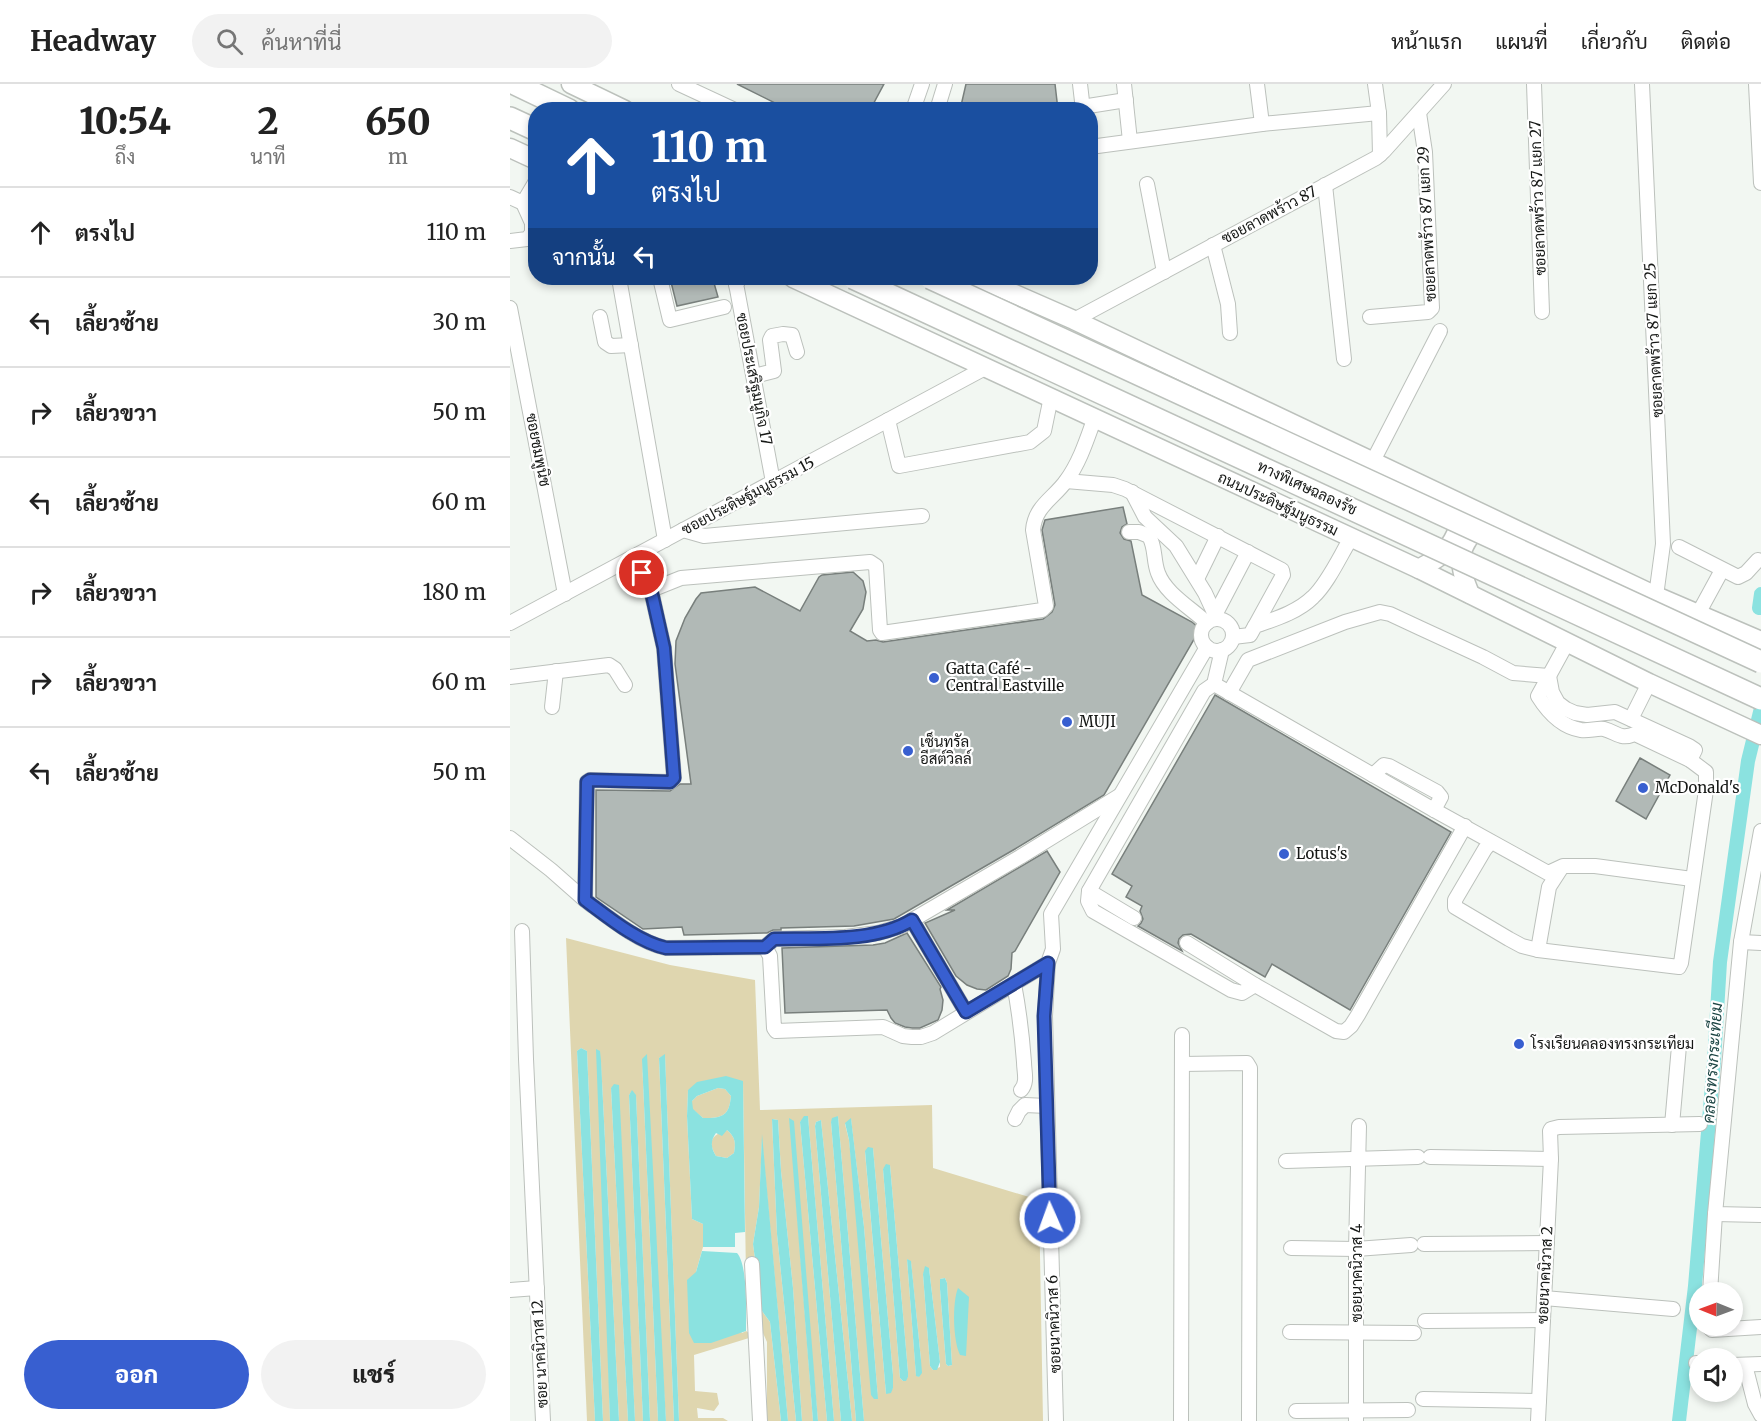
<!DOCTYPE html>
<html lang="th">
<head>
<meta charset="utf-8">
<style>
	:root { --surface:#fff; --page:#f2f2f2; --text:#222; --muted:#767676; --line:#e0e0e0; --accent:#385fd0 }
	body { margin:0; font-family:Merriweather,Sarabun,serif; background:var(--page); color:var(--text); height:100vh; display:flex; flex-direction:column; font-size:22px; white-space:nowrap }
	* { box-sizing:border-box; margin:0 }
	p { font-size:20px; color:var(--muted) }
	.icon { flex:none; width:33px; height:33px; fill:none; stroke:currentColor; stroke-width:2; stroke-linecap:round; stroke-linejoin:round }
	.map { position:relative; flex:1; overflow:hidden }
	.panel { display:flex; flex-direction:column; background:var(--surface); width:510px }
	.panel>* { flex:none }
	.banner { position:absolute; left:18px; top:18px; width:570px; height:183px; border-radius:24px; box-shadow:0 3px 9px #0003; background:#1a4fa0; color:#fff; overflow:hidden }
	.needle { width:39px; rotate:271deg }
	.controls { position:absolute; left:1179px; top:1198px; display:grid; gap:12px }
	.controls a { display:grid; place-items:center; width:54px; height:54px; border-radius:50%; background:var(--surface); box-shadow:0 3px 9px #0003; font-size:30px }
	.pin { position:absolute; display:grid; place-items:center; width:51px; height:51px; color:#fff; margin:-26px; border:3px solid #fff; border-radius:50%; box-shadow:0 2px 6px #0007 }
	.me { position:absolute; width:66px; margin:-33px; rotate:358deg; stroke-linejoin:round; filter:drop-shadow(0 0 4px #0008) }
	.turn { display:flex; align-items:center; gap:21px; height:126px; padding:0 24px; font-size:27px }
	.turn .icon { width:78px; height:78px; stroke-width:2.5 }
	.turn b { display:block; font-size:42px; line-height:51px }
	.then { display:flex; align-items:center; height:57px; padding:0 24px; background:#0003; gap:12px; font-size:22px }
	.eta { display:flex; justify-content:space-evenly; align-items:center; height:102px; text-align:center }
	.eta b { font-size:36px; font-weight:800; line-height:42px }
	.primary-button { display:flex; gap:12px; margin-top:auto; padding:12px 24px }
	.primary-button a { flex:1; height:69px; border-radius:36px; background:var(--accent); color:#fff; font-size:24px; font-weight:800; line-height:69px; text-align:center }
	.primary-button a+a { background:var(--page); color:var(--text) }
	ul { padding:0; list-style:none }
	li { display:flex; align-items:center; gap:18px; height:90px; padding:0 24px; border-top:2px solid var(--line) }
	li div { flex:1 }
	li b { display:block; font-size:22px }
	li em { font-style:normal }
	header { display:flex; align-items:center; gap:36px; box-sizing:border-box; height:84px; padding:0 30px; background:var(--surface); border-bottom:2px solid var(--line) }
	header strong { font-size:28px }
	nav { display:flex; gap:33px; margin-inline-start:auto; font-size:21px }
	.search { width:420px; height:54px; background:var(--page); display:flex; align-items:center; gap:15px; box-sizing:border-box; padding:0 21px; border-radius:33px; color:var(--muted); font-size:22px }
	main { display:flex; flex:1; min-height:0 }
	.map>svg:first-child { display:block }
	.green { fill:#dfd6af; fill-rule:evenodd }
	.water { fill:#8be2e0; fill-rule:evenodd }
	.lines { fill:none; stroke-linecap:round; stroke-linejoin:round }
	.canal { stroke:#8be2e0; stroke-width:14 }
	.building { fill:#b1b9b6; stroke:#787f7c; stroke-width:1.5 }
	.minor-casing { stroke:#bcc1bc; stroke-width:16 }
	.major-casing { stroke:#bcc1bc; stroke-width:21 }
	.highway-casing { stroke:#bcc1bc; stroke-width:24 }
	.minor { stroke:#fff; stroke-width:14 }
	.major { stroke:#fff; stroke-width:18 }
	.highway { stroke:#fff; stroke-width:21 }
	.highway-bridge-casing { stroke:#bcc1bc; stroke-width:24; stroke-linecap:butt }
	.highway-bridge { stroke:#fff; stroke-width:21 }
	.route-casing { stroke:#243e87; stroke-width:15 }
	.route { stroke:#385fd0; stroke-width:10 }
	.poi-dot { fill:#385fd0; stroke:#fff; stroke-width:2 }
	.labels { text-anchor:middle; stroke-width:4.5; stroke-linejoin:round; paint-order:stroke }
	.street-label { font-size:15px; fill:#161816; stroke:#fff }
	.poi-label { font-size:15px; fill:#161816; stroke:#fff; text-anchor:start }
	.water-label { font-size:16px; font-style:italic; fill:#1c4544; stroke:#fff }
</style>
</head>
<body>
<header>
<strong>Headway</strong>
<div class="search"><svg class="icon" aria-label="search" viewBox="0 0 24 24"><circle cx="10" cy="10" r="6"/><path d="M15 15l6 6"/></svg>ค้นหาที่นี่</div>
<nav><a>หน้าแรก</a><a>แผนที่</a><a>เกี่ยวกับ</a><a>ติดต่อ</a></nav>
</header>
<main>
<section class="panel">
<div class="eta">
<div><b>10:54</b><p>ถึง</p></div>
<div><b>2</b><p>นาที</p></div>
<div><b>650</b><p>m</p></div>
</div>
<ul>
<li><svg class="icon" aria-label="ahead" viewBox="0 0 24 24"><path d="M12 20V5M6 11l6-6 6 6"/></svg><div><b>ตรงไป</b></div><em>110 m</em></li>
<li><svg class="icon" aria-label="left" viewBox="0 0 24 24"><path d="M17 20v-9H6M10 6l-5 5 5 5"/></svg><div><b>เลี้ยวซ้าย</b></div><em>30 m</em></li>
<li><svg class="icon" aria-label="right" viewBox="0 0 24 24"><path d="M7 20v-9h11M14 6l5 5-5 5"/></svg><div><b>เลี้ยวขวา</b></div><em>50 m</em></li>
<li><svg class="icon" aria-label="left" viewBox="0 0 24 24"><path d="M17 20v-9H6M10 6l-5 5 5 5"/></svg><div><b>เลี้ยวซ้าย</b></div><em>60 m</em></li>
<li><svg class="icon" aria-label="right" viewBox="0 0 24 24"><path d="M7 20v-9h11M14 6l5 5-5 5"/></svg><div><b>เลี้ยวขวา</b></div><em>180 m</em></li>
<li><svg class="icon" aria-label="right" viewBox="0 0 24 24"><path d="M7 20v-9h11M14 6l5 5-5 5"/></svg><div><b>เลี้ยวขวา</b></div><em>60 m</em></li>
<li><svg class="icon" aria-label="left" viewBox="0 0 24 24"><path d="M17 20v-9H6M10 6l-5 5 5 5"/></svg><div><b>เลี้ยวซ้าย</b></div><em>50 m</em></li>
</ul>
<div class="primary-button"><a>ออก</a><a>แชร์</a></div>
</section>
<div class="map">
<svg width="1251" height="1337" viewBox="0 0 1251 1337">
	<rect width="100%" height="100%" fill="#f2f7f2"/>
	<g class="green">
		<path d="M56,854L160,881L245,896L250,1026L422,1021L423,1084L529,1116L533,1337H354L328,1032L321,1038L346,1337H342L311,1036L306,1038L305,1042L331,1337H324L298,1032L290,1038L317,1337H308L280,1035L303,1337H292L283,1204L271,1087L268,1036L262,1035L267,1150L286,1337H278L252,1056L249,1123L243,1160L252,1227L260,1238L271,1337H257V1258L244,1229L236,1193L233,998L178,1006L177,1032L182,1135L193,1140V1163L186,1188L232,1249L236,1247L239,1249V1254L184,1271L185,1307L207,1309L209,1320L204,1327L187,1324L188,1334H213L218,1337H169L155,971L149,974L164,1337H156L132,975L148,1337H140L126,1012L122,1007L119,1011L133,1337H125L108,1001L101,1004L118,1337H109L91,977L100,1337H93L77,967L71,964L67,967L85,1337H77ZM341,1035L354,1143L368,1315L339,1056L335,1040ZM363,1064L383,1291V1304L376,1310L355,1068ZM380,1081L398,1288V1293L393,1297L390,1294L373,1085ZM397,1175L401,1178L411,1276L409,1293L406,1291ZM419,1184L430,1278V1283L423,1286L420,1282L413,1190ZM435,1194L437,1199L442,1281L438,1282L436,1280L430,1205V1195Z"/>
		<path d="M208,1004L215,1005L221,1012C219,1032 213,1034 193,1034L182,1025V1017L187,1012Z"/>
		<path d="M217,1046C225,1053 226,1058 224,1069L217,1074L206,1072C197,1057 202,1051 217,1046Z"/>
	</g>
	<g class="water">
		<polygon points="71,964 77,967 93,1337 85,1337 67,967"/>
		<polygon points="86,965 90,967 91,977 109,1337 100,1337"/>
		<polygon points="137,970 156,1337 148,1337 132,975"/>
		<polygon points="155,970 169,1337 164,1337 149,974"/>
		<path d="M216,992L233,997L235,1148L225,1149V1163H193V1140L182,1135L177,1032L178,1006L187,998ZM208,1004L215,1005L221,1012C219,1032 213,1034 193,1034L183,1025L182,1017L187,1012ZM217,1046C225,1053 226,1058 224,1069L217,1074L206,1072C201,1064 200,1057 206,1049L212,1052Z"/>
		<polygon points="104,1000 109,1001 125,1337 118,1337 101,1004"/>
		<polygon points="122,1006 126,1011 140,1337 133,1337 119,1011"/>
		<polygon points="294,1032 298,1032 324,1337 317,1337 290,1038"/>
		<polygon points="328,1032 354,1337 346,1337 321,1038 322,1034"/>
		<polygon points="279,1034 284,1037 308,1337 303,1337"/>
		<polygon points="341,1034 354,1143 368,1315 364,1315 361,1311 339,1056 335,1039"/>
		<polygon points="262,1035 268,1036 271,1087 283,1204 292,1337 286,1337 267,1150"/>
		<polygon points="311,1036 342,1337 331,1337 305,1042 306,1038"/>
		<polygon points="252,1050 278,1337 271,1337 260,1238 252,1227 243,1160 249,1123"/>
		<polygon points="358,1063 363,1064 383,1291 383,1304 381,1309 376,1310 355,1067"/>
		<polygon points="376,1080 380,1081 398,1288 398,1293 396,1297 393,1297 390,1294 373,1085"/>
		<path d="M192,1167L227,1169C238,1181 236,1229 236,1247L201,1259H184L179,1249L177,1196L186,1188Z"/>
		<polygon points="397,1175 401,1177 411,1276 412,1289 409,1293 406,1292"/>
		<polygon points="415,1182 419,1184 430,1278 427,1286 423,1286 420,1282 413,1190"/>
		<polygon points="435,1194 437,1199 442,1281 438,1282 436,1280 430,1205 430,1195"/>
		<path d="M448,1204L459,1213L456,1272L450,1271C443,1257 442,1219 448,1204Z"/>
	</g>
	<g class="lines">
		<g class="canal">
			<polyline points="1251,510 1249,524 1251,524"/>
			<polyline points="1169,1337 1185,1202 1204,977 1210,878 1238,677 1251,624"/>
		</g>
	</g>
	<g class="building">
		<polygon points="227,0 374,0 360,26 279,26"/>
		<polygon points="456,0 545,0 548,26 450,26"/>
		<polygon points="160,194 192,194 204,199 208,213 167,222"/>
		<polygon points="613,423 617,440 612,443 610,449 614,455 621,457 632,511 682,538 690,545 594,711 505,765 384,835 344,842 271,844 271,846 263,846 257,849 174,851 172,843 133,845 86,813 86,706 160,707 170,700 181,700 165,580 166,557 175,534 186,515 191,509 245,503 290,527 309,493 312,491 343,488 353,497 356,508 353,525 340,547 357,557 366,556 373,558 533,535 542,528 545,521 532,446 535,436"/>
		<polygon points="705,611 941,748 840,926 762,880 755,893 681,850 673,851 669,855 668,859 672,867 628,842 631,839 633,835 630,827 632,822 616,813 622,802 602,790"/>
		<polygon points="1130,674 1160,691 1136,735 1106,717"/>
		<polygon points="537,767 550,788 505,867 502,869 501,885 498,892 476,906 467,905 457,901 446,892 415,839 445,826 437,826"/>
		<polygon points="397,849 431,903 430,905 433,916 432,926 428,936 410,944 402,944 395,943 385,939 381,934 377,926 275,929 272,864 363,861 375,859"/>
	</g>
	<g class="lines">
		<g class="minor-casing">
			<g id="minor">
				<polyline points="169,0 225,26"/>
				<polyline points="570,0 573,26"/>
				<polyline points="614,0 620,57"/>
				<polyline points="747,0 752,40"/>
				<polyline points="865,0 869,29 870,71"/>
				<polyline points="1024,0 1032,228"/>
				<polyline points="1132,0 1153,460 1146,512"/>
				<polyline points="1246,0 1251,99"/>
				<polyline points="572,23 616,16"/>
				<polyline points="403,26 412,0"/>
				<polyline points="427,26 435,0"/>
				<polyline points="580,63 752,40 869,29"/>
				<polyline points="637,100 654,188"/>
				<polyline points="815,101 834,275"/>
				<polyline points="0,113 13,119 26,97"/>
				<polyline points="0,157 17,155 22,149 22,139 13,119"/>
				<polyline points="703,161 718,220 720,249"/>
				<polyline points="109,194 155,456"/>
				<polyline points="150,194 160,236 214,223"/>
				<polyline points="230,194 226,201 227,205 263,398"/>
				<polyline points="0,224 55,510"/>
				<polyline points="90,233 95,258 101,262 121,261"/>
				<polyline points="860,233 918,228 922,224 915,68 909,29"/>
				<polyline points="564,236 866,74 874,67 934,0"/>
				<polyline points="244,292 264,287 260,256 262,252 273,250 282,251 287,268"/>
				<polyline points="378,336 389,382 520,358 534,347 541,313"/>
				<polyline points="863,377 930,247"/>
				<polyline points="556,397 603,401 615,405 772,486 773,491 745,542"/>
				<polyline points="622,408 635,433 666,462 695,509 707,535"/>
				<polyline points="173,446 194,452 412,432"/>
				<path d="M619,448H629L639,452C646,464 643,476 648,489C655,509 681,524 697,539"/>
				<polyline points="1169,463 1228,493 1236,489 1248,476"/>
				<path d="M124,473L141,506L154,564L164,694L160,698L80,696L77,698L75,816C98,833 128,858 156,864L255,863L260,872L264,944L266,947L373,943L393,952L402,953H411L423,949L538,879L543,865L541,830L697,563"/>
				<polyline points="687,495 708,452"/>
				<path d="M141,506L171,494L360,478L366,482L370,546L372,549L532,526L536,522L523,446C525,422 543,415 556,397C570,378 577,355 585,333"/>
				<polyline points="1188,530 1212,486"/>
				<polyline points="705,531 738,468"/>
				<circle cx="707" cy="551" r="16"/>
				<polyline points="0,539 475,284"/>
				<path d="M723,553L740,551L745,542C765,535 788,528 803,513C818,499 830,472 841,454"/>
				<polyline points="712,566 704,600 694,607 579,807 578,817 583,827 721,906 732,909 745,901"/>
				<polyline points="1039,592 1042,608 1048,619 1056,625 1065,629 1077,631 1105,628 1179,662 1185,666 1180,676"/>
				<polyline points="0,593 99,581 105,585 115,601"/>
				<polyline points="704,600 924,726 1038,789 1053,782 1085,782 1182,795"/>
				<polyline points="719,609 738,576 835,538 870,528 880,530 910,544 973,573 1003,589 1039,592"/>
				<polyline points="42,623 46,587"/>
				<polyline points="1121,635 1139,599"/>
				<polyline points="863,691 874,681 879,682 927,708 931,713 924,726"/>
				<polyline points="1251,747 1231,858 1205,1130 1251,1131"/>
				<polyline points="0,754 41,786 75,816"/>
				<path d="M981,758L975,765L945,816V823L999,855L1012,862L1028,866L1169,883L1171,879L1196,706V688L1180,676L1125,650C1110,656 1108,649 1094,645C1087,644 1079,647 1071,646C1051,643 1038,628 1028,612L1057,559"/>
				<polyline points="579,807 624,834"/>
				<polyline points="402,836 456,928"/>
				<polyline points="12,847 16,975 33,1337"/>
				<polyline points="1231,858 1251,859"/>
				<polyline points="677,859 745,901 826,947 834,948 841,942 848,931 955,742"/>
				<polyline points="255,863 264,855 335,853 368,849 392,842 510,773 609,712"/>
				<polyline points="1028,866 1039,803 1052,783"/>
				<polyline points="538,879 535,932 546,1337"/>
				<path d="M504,900C509,926 512,951 514,978C514,988 518,998 511,1006"/>
				<polyline points="672,980 737,979 740,984 739,1337"/>
				<polyline points="505,1035 509,1027 515,1021 537,1022"/>
				<polyline points="1162,1041 1169,962"/>
				<polyline points="920,1073 1041,1075"/>
				<polyline points="776,1077 908,1073"/>
				<polyline points="914,1160 1037,1159"/>
				<polyline points="781,1164 846,1165 901,1161"/>
				<polyline points="242,1180 250,1337"/>
				<polyline points="0,1206 27,1204"/>
				<polyline points="1200,1209 1205,1130"/>
				<polyline points="1034,1214 1163,1225"/>
				<polyline points="915,1237 1033,1236"/>
				<polyline points="1198,1242 1202,1246 1251,1243"/>
				<polyline points="780,1248 904,1249"/>
				<polyline points="1186,1279 1190,1279"/>
				<polyline points="1222,1281 1251,1280"/>
				<polyline points="1235,1281 1245,1320 1251,1331"/>
				<polyline points="913,1315 1029,1317"/>
				<polyline points="786,1327 898,1326"/>
				<polyline points="671,1337 672,951"/>
				<polyline points="846,1337 846,1165 849,1042"/>
				<polyline points="1028,1337 1041,1075 1040,1047 1041,1045 1049,1043 1190,1040"/>
			</g>
		</g>
		<g class="major-casing">
			<g id="major">
				<polyline points="61,0 115,26"/>
				<polyline points="0,64 26,76"/>
				<polyline points="283,194 909,485 1139,599 1251,651"/>
				<polyline points="468,194 564,236 1146,512 1251,557"/>
				<path d="M909,485C916,480 924,477 930,472C941,462 956,439 946,426"/>
				<path d="M960,510C948,482 945,460 973,441"/>
			</g>
		</g>
		<g class="highway-casing">
			<g id="highway">
				<polyline points="5,0 59,26"/>
				<polyline points="0,34 26,46"/>
			</g>
		</g>
		<use href="#minor" class="minor"/>
		<use href="#major" class="major"/>
		<use href="#highway" class="highway"/>
		<g class="highway-bridge-casing">
			<g id="highway-bridge">
				<polyline points="343,194 1251,615"/>
				<polyline points="420,194 1251,578"/>
			</g>
		</g>
		<use href="#highway-bridge" class="highway-bridge"/>
	</g>
	<g class="lines">
		<g class="route-casing">
			<path id="route" d="M132,489L141,506L154,564L164,694L160,698L80,696L77,698L75,816C98,833 128,858 156,864L255,863L264,855C307,854 364,859 402,836L456,928L538,879L534,932L540,1134"/>
		</g>
		<use href="#route" class="route"/>
	</g>
	<g class="poi-dot">
		<circle cx="424" cy="594" r="6"/>
		<circle cx="557" cy="638" r="6"/>
		<circle cx="398" cy="667" r="6"/>
		<circle cx="1133" cy="704" r="6"/>
		<circle cx="774" cy="770" r="6"/>
		<circle cx="1009" cy="960" r="6"/>
	</g>
	<g class="labels">
		<g class="street-label">
			<text transform="translate(1028 114) rotate(-92)" y="5">ซอยลาดพร้าว 87 แยก 27</text>
			<text transform="translate(759 131) rotate(-28)" y="5">ซอยลาดพร้าว 87</text>
			<text transform="translate(917 140) rotate(-93)" y="5">ซอยลาดพร้าว 87 แยก 29</text>
			<text transform="translate(1144 256) rotate(-93)" y="5">ซอยลาดพร้าว 87 แยก 25</text>
			<text transform="translate(244 295) rotate(79)" y="5">ซอยประเสริฐมนูกิจ 17</text>
			<text transform="translate(28 366) rotate(79)" y="5">ซอยชมพูนิช</text>
			<text transform="translate(797 404) rotate(25)" y="5">ทางพิเศษฉลองรัช</text>
			<text transform="translate(238 412) rotate(-28)" y="5">ซอยประดิษฐ์มนูธรรม 15</text>
			<text transform="translate(768 420) rotate(25)" y="5">ถนนประดิษฐ์มนูธรรม</text>
			<text transform="translate(847 1189) rotate(-90)" y="5">ซอยนาคนิวาส 4</text>
			<text transform="translate(1035 1191) rotate(-87)" y="5">ซอยนาคนิวาส 2</text>
			<text transform="translate(544 1240) rotate(-92)" y="5">ซอยนาคนิวาส 6</text>
			<text transform="translate(30 1270) rotate(-93)" y="5">ซอย นาคนิวาส 12</text>
		</g>
		<g class="poi-label">
			<text x="436" y="590">Gatta Café -<tspan x="436" dy="17">Central Eastville</tspan></text>
			<text x="569" y="643">MUJI</text>
			<text x="410" y="663">เซ็นทรัล<tspan x="410" dy="17">อีสต์วิลล์</tspan></text>
			<text x="1145" y="709">McDonald's</text>
			<text x="786" y="775">Lotus's</text>
			<text x="1021" y="965">โรงเรียนคลองทรงกระเทียม</text>
		</g>
		<g class="water-label">
			<text transform="translate(1202 979) rotate(-86)" y="6">คลองทรงกระเทียม</text>
		</g>
	</g>
</svg>
<div class="controls">
<a><svg class="needle" viewBox="-14 -14 28 28"><path d="M0-13l5 13h-10z" fill="#e53935"/><path d="M0 13l5-13h-10z" fill="#767676"/></svg></a>
<a><svg class="icon" aria-label="sound" viewBox="0 0 24 24"><path d="M4 9h4l5-4v14l-5-4H4zM17 9q2 3 0 6"/></svg></a>
</div>
<div class="pin" style="left:132px;top:489px;background:#d93025"><svg class="icon" aria-label="arrive" viewBox="0 0 24 24"><path d="M6 21V4h12l-3 4 3 4H6"/></svg></div>
<svg class="me" style="left:540px;top:1134px" viewBox="-20 -20 40 40"><circle r="17" fill="#385fd0" stroke="#fff" stroke-width="3"/><path d="M0-11L8 9 0 5-8 9z" fill="#fff"/></svg>
<div class="banner">
<div class="turn"><svg class="icon" aria-label="ahead" viewBox="0 0 24 24"><path d="M12 20V5M6 11l6-6 6 6"/></svg><div><b>110 m</b>ตรงไป</div></div>
<div class="then">จากนั้น<svg class="icon" aria-label="left" viewBox="0 0 24 24"><path d="M17 20v-9H6M10 6l-5 5 5 5"/></svg></div>
</div>
</div>
</main>
</body>
</html>
